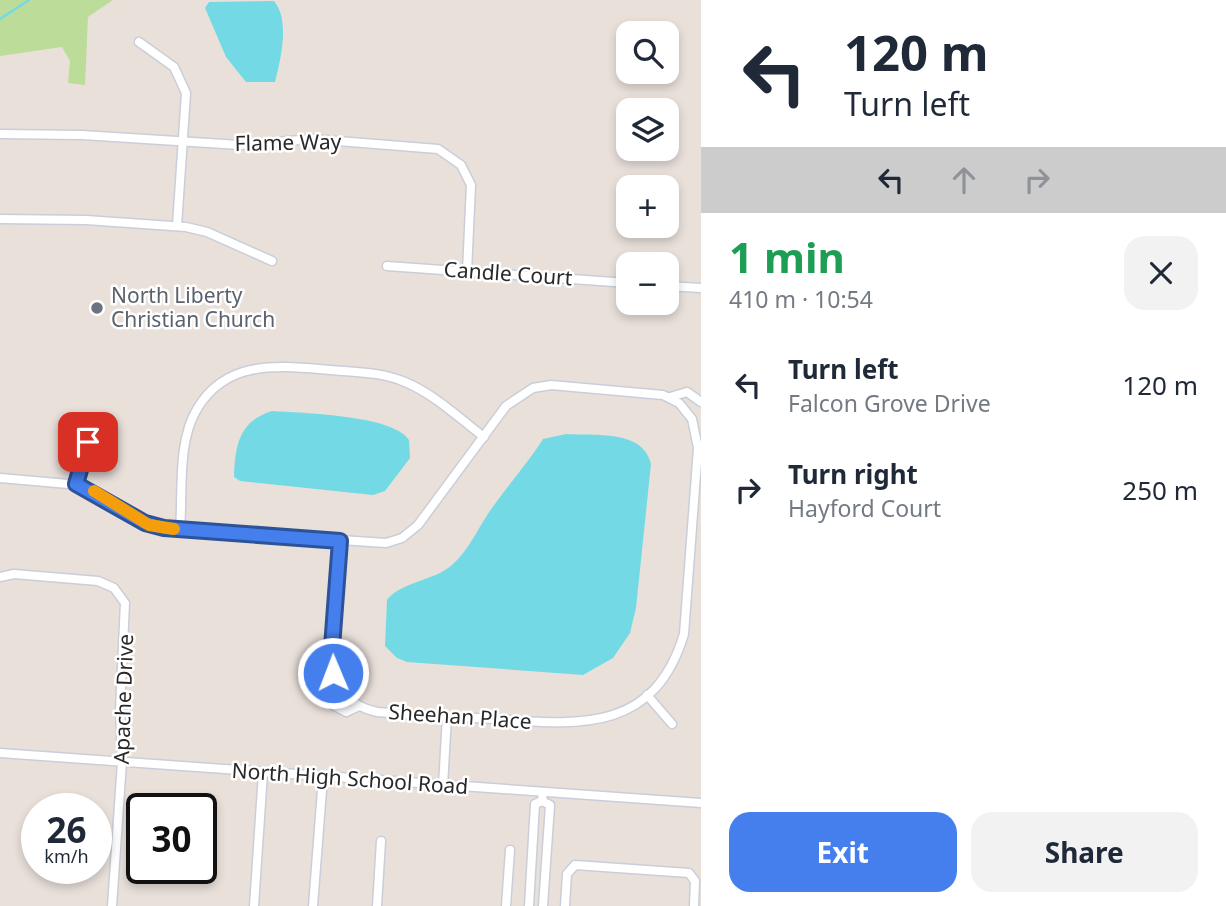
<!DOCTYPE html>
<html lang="en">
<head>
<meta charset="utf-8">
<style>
	:root { --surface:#fff; --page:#f2f2f3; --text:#1f2937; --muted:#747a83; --accent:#447fed }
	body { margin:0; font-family:"Noto Sans",sans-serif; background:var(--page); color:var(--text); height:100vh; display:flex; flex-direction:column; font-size:26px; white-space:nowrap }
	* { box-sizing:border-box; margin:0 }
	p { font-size:23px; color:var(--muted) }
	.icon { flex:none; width:38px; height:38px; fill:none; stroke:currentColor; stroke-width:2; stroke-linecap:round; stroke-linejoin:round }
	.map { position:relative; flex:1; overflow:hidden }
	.panel { display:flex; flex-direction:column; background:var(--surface); width:525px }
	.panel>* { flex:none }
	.hud { background:#fff; color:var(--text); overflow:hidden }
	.fabs { position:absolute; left:616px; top:21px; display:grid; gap:14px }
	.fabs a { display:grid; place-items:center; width:63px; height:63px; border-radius:14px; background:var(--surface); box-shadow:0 4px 10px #0003; font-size:35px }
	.speed { position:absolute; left:21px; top:793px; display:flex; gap:14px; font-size:35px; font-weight:700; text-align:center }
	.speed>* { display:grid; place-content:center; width:91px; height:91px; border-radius:50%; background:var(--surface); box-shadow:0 4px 10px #0003; line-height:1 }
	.speed small { font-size:18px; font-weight:400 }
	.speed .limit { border:4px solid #111; border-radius:10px; background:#fff; color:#111 }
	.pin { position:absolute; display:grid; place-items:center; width:60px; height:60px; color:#fff; margin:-30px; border-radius:14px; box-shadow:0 4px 10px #0006 }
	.me { position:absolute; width:77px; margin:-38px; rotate:359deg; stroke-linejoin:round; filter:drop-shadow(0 0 5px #0008) }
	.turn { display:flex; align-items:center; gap:24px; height:147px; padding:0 28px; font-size:32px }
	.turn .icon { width:91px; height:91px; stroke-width:2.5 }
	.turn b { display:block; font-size:49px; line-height:60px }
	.lanes { display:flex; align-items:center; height:66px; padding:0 28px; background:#0003; justify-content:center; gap:35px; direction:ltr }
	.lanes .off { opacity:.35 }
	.round { display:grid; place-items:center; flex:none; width:74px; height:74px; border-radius:21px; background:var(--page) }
	.head { display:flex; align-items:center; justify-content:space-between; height:119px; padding:0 28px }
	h1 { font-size:42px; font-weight:700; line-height:52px; color:#1e9e55 }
	.button { display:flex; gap:14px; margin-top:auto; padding:14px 28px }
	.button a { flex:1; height:80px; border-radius:21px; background:var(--accent); color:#fff; font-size:28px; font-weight:700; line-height:80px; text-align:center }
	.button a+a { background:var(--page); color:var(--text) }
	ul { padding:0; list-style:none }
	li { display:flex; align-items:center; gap:21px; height:105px; padding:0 28px }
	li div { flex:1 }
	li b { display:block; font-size:26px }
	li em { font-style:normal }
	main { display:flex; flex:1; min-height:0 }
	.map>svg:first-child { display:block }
	.green { fill:#bcdd9a }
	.water { fill:#73dae5 }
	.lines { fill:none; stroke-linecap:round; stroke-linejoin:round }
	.stream { stroke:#73dae5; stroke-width:2.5 }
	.minor-casing { stroke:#c9ced9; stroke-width:11 }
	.minor { stroke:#fff; stroke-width:8 }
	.route-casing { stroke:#2c539a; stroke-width:18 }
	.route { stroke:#447fed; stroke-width:12 }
	.slow { stroke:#f59e0b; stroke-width:12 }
	.worship-dot { fill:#6b7280; stroke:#fff; stroke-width:2.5 }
	.labels { text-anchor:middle; stroke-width:5; stroke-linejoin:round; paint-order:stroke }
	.street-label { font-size:21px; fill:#282828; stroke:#fff }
	.worship-label { font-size:21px; fill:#5b616d; stroke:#fff; text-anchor:start }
</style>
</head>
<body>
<main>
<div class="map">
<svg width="701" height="906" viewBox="0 0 701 906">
	<rect width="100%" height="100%" fill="#e9e0da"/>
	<polygon class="green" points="0,0 113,0 88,17 85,85 68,83 70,61 62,47 0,56"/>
	<g class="water">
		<path d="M274,1C290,20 281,58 275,82H246L226,57L205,8L209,2Z"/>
		<path d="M272,411C301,413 394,415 409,440L410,458L385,491L373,495L240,481L234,477C235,446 239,421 272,411Z"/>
		<path d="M566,434C595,436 643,429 651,464L636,608L630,633L613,658L583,675L407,662L397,658L385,646L387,600C400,582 434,581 452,565C470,549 478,527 492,508C508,485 528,463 543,439Z"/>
	</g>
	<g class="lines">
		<polyline class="stream" points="0,19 29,0"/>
		<g class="minor-casing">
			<g id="minor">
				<polyline points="139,42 174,67 186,93 177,226"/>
				<polyline points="0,134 82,135 240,145 313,139 438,149 461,165 471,185 467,272"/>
				<polyline points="0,219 86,220 186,227 207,232 272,261"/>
				<polyline points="387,266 628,283"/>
				<polyline points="667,286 701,288"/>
				<polyline points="670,397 687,392 701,402"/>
				<path d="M0,478L80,485L159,528L386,543L402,538L418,525L506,406L533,388L551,385L663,395L679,403L692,419L698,448L684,634C654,733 580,725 495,719C456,717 416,715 377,712C349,706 334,687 331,660L340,541"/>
				<polyline points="76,484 93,422"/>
				<path d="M180,530C183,492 177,442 197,409C227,358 281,366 331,370C356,372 382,372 405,382C434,394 459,418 484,437"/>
				<polyline points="0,577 14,574 98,581 114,588 125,603 120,709 122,762 112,906"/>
				<polyline points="333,677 327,688 331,704 346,712 359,706"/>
				<polyline points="647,695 672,724"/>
				<polyline points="0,753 701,803"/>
				<polyline points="443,786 447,716"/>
				<polyline points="542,801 550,805 543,906"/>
				<polyline points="254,906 263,773"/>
				<polyline points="313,906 323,777"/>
				<polyline points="377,906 381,841"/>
				<polyline points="506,906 510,850"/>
				<polyline points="529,906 535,804 542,801 543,792"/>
				<polyline points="565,906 567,874 575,865 689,873 695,881 694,906"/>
			</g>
		</g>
		<use href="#minor" class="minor"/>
	</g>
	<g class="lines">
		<g class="route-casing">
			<polyline id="route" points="88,442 76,484 145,523 164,528 340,541 331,660 333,673"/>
		</g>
		<use href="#route" class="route"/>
		<polyline class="slow" points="94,491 149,525 174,529"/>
	</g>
	<circle class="worship-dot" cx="97" cy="308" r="7"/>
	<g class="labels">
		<g class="street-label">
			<text transform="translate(288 143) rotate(-1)" y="7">Flame Way</text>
			<text transform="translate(508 274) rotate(4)" y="7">Candle Court</text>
			<text transform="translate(124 699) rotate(-88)" y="7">Apache Drive</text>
			<text transform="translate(460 717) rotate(4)" y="7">Sheehan Place</text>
			<text transform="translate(350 779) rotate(4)" y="7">North High School Road</text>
		</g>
		<g class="worship-label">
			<text x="111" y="303">North Liberty<tspan x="111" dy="24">Christian Church</tspan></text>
		</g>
	</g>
</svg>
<div class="fabs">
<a><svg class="icon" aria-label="search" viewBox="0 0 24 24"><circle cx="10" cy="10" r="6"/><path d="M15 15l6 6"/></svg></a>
<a><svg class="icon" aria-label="layers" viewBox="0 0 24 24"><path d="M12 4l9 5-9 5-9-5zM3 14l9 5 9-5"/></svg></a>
<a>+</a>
<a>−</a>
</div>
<div class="speed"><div>26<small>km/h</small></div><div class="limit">30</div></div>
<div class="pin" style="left:88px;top:442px;background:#d93025"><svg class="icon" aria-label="arrive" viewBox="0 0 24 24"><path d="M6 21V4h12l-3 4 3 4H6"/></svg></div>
<svg class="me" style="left:333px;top:673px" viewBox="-20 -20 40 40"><circle r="17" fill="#447fed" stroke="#fff" stroke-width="3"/><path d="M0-11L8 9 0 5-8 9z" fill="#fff"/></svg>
</div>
<section class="panel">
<div class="hud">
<div class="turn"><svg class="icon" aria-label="left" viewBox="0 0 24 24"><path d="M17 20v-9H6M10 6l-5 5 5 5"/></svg><div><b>120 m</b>Turn left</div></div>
<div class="lanes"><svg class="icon" aria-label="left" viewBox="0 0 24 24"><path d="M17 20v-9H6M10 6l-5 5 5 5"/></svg><svg class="icon off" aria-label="ahead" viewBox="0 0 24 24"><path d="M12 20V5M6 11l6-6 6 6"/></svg><svg class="icon off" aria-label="right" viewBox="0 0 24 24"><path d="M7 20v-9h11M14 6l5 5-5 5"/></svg></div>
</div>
<div class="head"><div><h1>1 min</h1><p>410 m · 10:54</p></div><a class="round"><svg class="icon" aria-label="close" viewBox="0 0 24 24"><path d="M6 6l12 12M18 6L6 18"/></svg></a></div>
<ul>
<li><svg class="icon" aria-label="left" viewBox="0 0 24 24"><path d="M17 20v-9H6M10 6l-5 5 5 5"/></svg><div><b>Turn left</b><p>Falcon Grove Drive</p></div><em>120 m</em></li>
<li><svg class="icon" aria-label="right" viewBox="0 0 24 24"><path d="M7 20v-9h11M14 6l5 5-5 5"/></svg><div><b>Turn right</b><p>Hayford Court</p></div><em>250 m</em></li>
</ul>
<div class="button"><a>Exit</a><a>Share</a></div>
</section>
</main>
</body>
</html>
